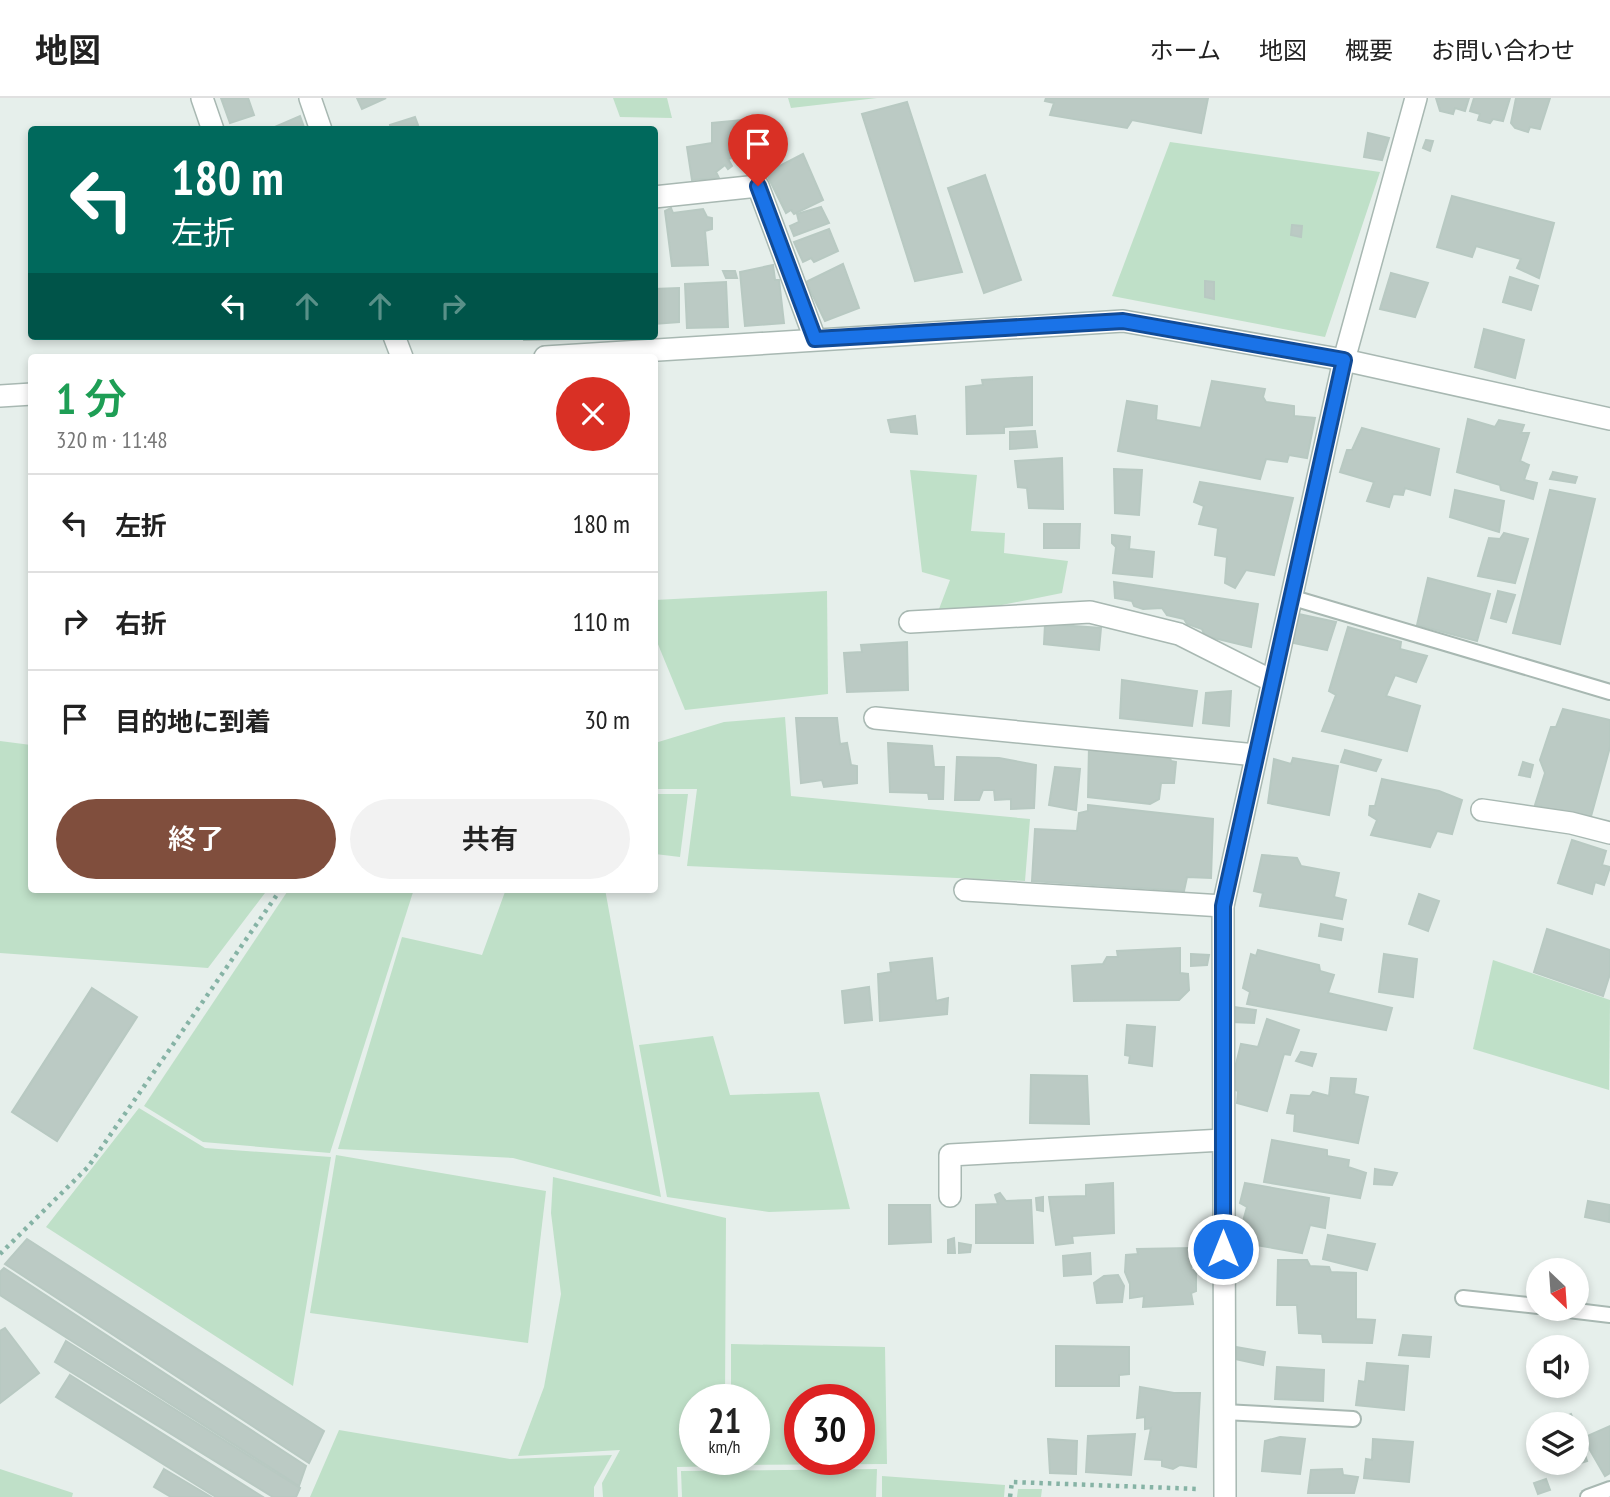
<!DOCTYPE html>
<html lang="ja">
<head>
<meta charset="utf-8">
<style>
	:root { --surface:#fff; --page:#f2f2f2; --text:#222; --muted:#767676; --line:#e0e0e0; --accent:#804e3d }
	body { margin:0; font-family:"PT Sans Narrow","Noto Sans JP",sans-serif; background:var(--page); color:var(--text); height:100vh; display:flex; flex-direction:column; font-size:26px; white-space:nowrap }
	* { box-sizing:border-box; margin:0 }
	p { font-size:23px; color:var(--muted) }
	.icon { flex:none; width:38px; height:38px; fill:none; stroke:currentColor; stroke-width:2; stroke-linecap:round; stroke-linejoin:round }
	.map { position:relative; flex:1; overflow:hidden }
	.side { position:absolute; left:28px; top:256px; width:630px; height:539px; display:flex; flex-direction:column; background:var(--surface); border-radius:7px; box-shadow:0 4px 10px #0003 }
	.side>* { flex:none }
	.guide { position:absolute; left:28px; top:28px; width:630px; height:214px; border-radius:7px; box-shadow:0 4px 10px #0003; background:#00695c; color:#fff; overflow:hidden }
	.needle { width:46px; rotate:155deg }
	.tools { position:absolute; left:1526px; top:1160px; display:grid; gap:14px }
	.tools a { display:grid; place-items:center; width:63px; height:63px; border-radius:50%; background:var(--surface); box-shadow:0 4px 10px #0003; font-size:35px }
	.speed { position:absolute; left:679px; top:1286px; display:flex; gap:14px; font-size:35px; font-weight:700; text-align:center }
	.speed>* { display:grid; place-content:center; width:91px; height:91px; border-radius:50%; background:var(--surface); box-shadow:0 4px 10px #0003; line-height:1 }
	.speed small { font-size:18px; font-weight:400 }
	.speed .limit { border:10px solid #d22; background:#fff; color:#111 }
	.pin { position:absolute; display:grid; place-items:center; width:60px; height:60px; color:#fff; margin:-72px -30px; border-radius:50% 50% 50% 0; rotate:-45deg; box-shadow:0 0 7px #0007 }
	.pin .icon { rotate:45deg }
	.me { position:absolute; width:77px; margin:-38px; rotate:0deg; stroke-linejoin:round; filter:drop-shadow(0 0 5px #0008) }
	.turn { display:flex; align-items:center; gap:24px; height:147px; padding:0 28px; font-size:32px }
	.turn .icon { width:91px; height:91px; stroke-width:2.5 }
	.turn b { display:block; font-size:49px; line-height:60px }
	.lanes { display:flex; align-items:center; height:66px; padding:0 28px; background:#0003; justify-content:center; gap:35px; direction:ltr }
	.lanes .off { opacity:.35 }
	.round { display:grid; place-items:center; flex:none; width:74px; height:74px; border-radius:37px; background:var(--page) }
	.head { display:flex; align-items:center; justify-content:space-between; height:119px; padding:0 28px }
	h1 { font-size:42px; font-weight:600; line-height:52px; color:#1e9e55 }
	.action { display:flex; gap:14px; margin-top:auto; padding:14px 28px }
	.action a { flex:1; height:80px; border-radius:42px; background:var(--accent); color:#fff; font-size:28px; font-weight:600; line-height:80px; text-align:center }
	.action a+a { background:var(--page); color:var(--text) }
	ul { padding:0; list-style:none }
	li { display:flex; align-items:center; gap:21px; height:98px; padding:0 28px; border-top:2px solid var(--line) }
	li div { flex:1 }
	li b { display:block; font-size:26px }
	li em { font-style:normal }
	header { display:flex; align-items:center; gap:42px; box-sizing:border-box; height:98px; padding:0 35px; background:var(--surface); border-bottom:2px solid var(--line) }
	header strong { font-size:33px }
	nav { display:flex; gap:38px; margin-inline-start:auto; font-size:24px }
	.map>svg:first-child { display:block }
	.green { fill:#bfe0c8; fill-rule:evenodd }
	.building { fill:#bbcac4; stroke:#b8c9c2; stroke-width:2 }
	.lines { fill:none; stroke-linecap:round; stroke-linejoin:round }
	.lane-casing { stroke:#a8b8b2; stroke-width:18 }
	.street-casing { stroke:#a8b8b2; stroke-width:24 }
	.path { stroke:#86b3a5; stroke-width:4.5; stroke-dasharray:3.5 5; stroke-linecap:butt }
	.lane { stroke:#fff; stroke-width:14 }
	.street { stroke:#fff; stroke-width:21 }
	.route-casing { stroke:#114b97; stroke-width:18 }
	.route { stroke:#1a73e8; stroke-width:12 }
</style>
</head>
<body>
<header>
<strong>地図</strong>
<nav><a>ホーム</a><a>地図</a><a>概要</a><a>お問い合わせ</a></nav>
</header>
<div class="map">
<svg width="1610" height="1399" viewBox="0 0 1610 1399">
	<rect width="100%" height="100%" fill="#e6efeb"/>
	<g class="green">
		<polygon points="613,0 667,0 672,20 620,19"/>
		<polygon points="788,0 877,0 791,10"/>
		<polygon points="1170,44 1380,74 1325,239 1112,198"/>
		<polygon points="910,372 977,377 971,433 1005,435 1004,455 1068,463 1062,495 952,517 939,511 950,482 922,474"/>
		<polygon points="827,493 828,596 685,612 655,539 655,502"/>
		<polygon points="785,619 791,698 1030,721 1025,783 687,768 697,691 655,691 655,645 724,624"/>
		<polygon points="0,643 31,647 32,791 268,791 208,870 0,855"/>
		<polygon points="654,696 688,696 680,759 655,756"/>
		<polygon points="289,791 414,791 330,1055 203,1044 144,1008"/>
		<polygon points="506,791 605,791 661,1099 513,1060 338,1051 402,839 482,857"/>
		<polygon points="1493,862 1610,902 1609,992 1473,951"/>
		<polygon points="713,938 730,997 819,994 850,1111 769,1114 667,1099 639,947"/>
		<polygon points="139,1010 205,1050 331,1059 293,1288 46,1129"/>
		<polygon points="336,1057 546,1093 528,1245 310,1215"/>
		<polygon points="553,1079 726,1120 725,1302 695,1302 695,1362 725,1362 725,1368 677,1369 678,1399 603,1399 602,1385 620,1352 518,1358 544,1289 561,1196 551,1115"/>
		<path d="M731,1246L885,1249L887,1366L731,1367V1362H754V1302H731ZM800,1302H859V1362H800Z"/>
		<polygon points="339,1332 510,1361 612,1357 594,1389 594,1399 310,1399"/>
		<polygon points="0,1371 73,1395 72,1399 0,1399"/>
		<polygon points="877,1371 876,1399 682,1399 681,1373"/>
		<polygon points="882,1378 1005,1387 1004,1399 882,1399"/>
		<polygon points="1018,1391 1042,1391 1041,1399 1017,1399"/>
	</g>
	<g class="building">
		<polygon points="221,0 248,0 254,17 230,25"/>
		<polygon points="357,0 386,0 362,11"/>
		<polygon points="1046,0 1208,0 1201,35 1132,22 1127,30 1050,17 1054,5 1045,3"/>
		<polygon points="1436,0 1469,0 1465,13 1455,10 1453,16 1440,13"/>
		<polygon points="1474,0 1510,0 1503,23 1493,21 1490,25 1478,22 1480,16 1470,13"/>
		<polygon points="1516,0 1550,0 1540,31 1530,29 1528,34 1515,30 1511,25"/>
		<polygon points="907,4 962,174 915,183 862,16"/>
		<polygon points="300,18 305,32 268,32"/>
		<polygon points="415,19 418,27 391,32 390,27"/>
		<polygon points="742,22 746,57 728,61 732,68 728,71 725,67 716,74 719,80 692,82 687,49 712,45 712,25"/>
		<polygon points="1368,35 1389,40 1382,62 1364,59"/>
		<polygon points="1426,42 1433,43 1430,53 1423,50"/>
		<polygon points="803,56 823,102 794,116 791,112 786,115 766,75"/>
		<polygon points="985,77 1021,182 984,195 948,90"/>
		<polygon points="1452,98 1554,125 1539,180 1517,170 1521,161 1476,148 1472,159 1437,149"/>
		<polygon points="821,109 829,125 794,138 790,128 799,124 797,116"/>
		<polygon points="671,110 673,115 703,111 707,119 712,120 712,131 705,133 708,167 672,168 665,113"/>
		<polygon points="1292,127 1302,128 1301,139 1291,137"/>
		<polygon points="829,131 838,153 814,164 811,160 803,164 794,144"/>
		<polygon points="843,166 859,210 825,223 806,184"/>
		<polygon points="773,167 775,182 779,182 784,225 745,228 740,174"/>
		<polygon points="723,173 735,173 737,180 726,180"/>
		<polygon points="1391,175 1428,185 1415,219 1380,211"/>
		<polygon points="1510,179 1538,188 1531,212 1503,204"/>
		<polygon points="1205,183 1214,184 1214,201 1205,199"/>
		<polygon points="726,184 728,229 687,230 685,186"/>
		<polygon points="679,190 679,224 654,226 654,191"/>
		<polygon points="1484,231 1524,242 1515,280 1475,269"/>
		<polygon points="523,238 564,238 565,241 524,242"/>
		<polygon points="1032,279 1032,327 1004,329 1004,335 967,336 966,289 983,287 982,282"/>
		<polygon points="1212,283 1265,291 1263,299 1266,304 1294,308 1294,318 1315,320 1307,360 1289,357 1287,364 1266,361 1260,381 1118,353 1127,303 1157,308 1156,322 1201,330"/>
		<polygon points="915,318 917,336 891,334 888,322"/>
		<polygon points="1468,321 1495,329 1499,322 1524,327 1521,335 1529,335 1520,363 1529,367 1524,382 1537,385 1533,401 1501,392 1500,387 1457,374"/>
		<polygon points="1362,330 1439,351 1430,397 1405,390 1403,397 1393,396 1389,409 1367,403 1374,384 1340,374 1347,352 1352,352"/>
		<polygon points="1035,333 1037,349 1010,351 1010,334"/>
		<polygon points="1062,360 1063,411 1029,410 1027,390 1018,389 1015,363"/>
		<polygon points="1114,371 1142,372 1139,417 1115,415"/>
		<polygon points="1553,374 1577,379 1575,385 1550,381"/>
		<polygon points="1200,384 1293,400 1274,477 1246,472 1235,490 1225,485 1227,459 1215,457 1218,430 1199,426 1204,408 1194,404"/>
		<polygon points="1455,392 1504,403 1499,434 1450,419"/>
		<polygon points="1550,392 1595,401 1560,546 1513,535"/>
		<polygon points="1044,426 1080,426 1079,450 1044,450"/>
		<polygon points="1504,435 1528,441 1515,485 1478,478 1489,440 1500,441"/>
		<polygon points="1112,437 1130,439 1129,451 1154,454 1152,479 1113,475 1116,449 1112,445"/>
		<polygon points="1428,480 1490,496 1477,543 1417,527"/>
		<polygon points="1114,484 1258,506 1251,549 1205,538 1202,531 1187,526 1184,521 1167,517 1162,510 1143,511 1134,508 1132,503 1115,500"/>
		<polygon points="1498,493 1515,497 1506,524 1491,520"/>
		<polygon points="1294,515 1336,524 1327,552 1289,544"/>
		<polygon points="1045,526 1101,530 1099,552 1044,546"/>
		<polygon points="1348,529 1401,544 1400,551 1427,558 1416,584 1395,577 1386,598 1420,608 1407,653 1322,633 1336,597 1329,593"/>
		<polygon points="907,544 908,592 847,594 844,555 862,554 861,547"/>
		<polygon points="1122,582 1197,593 1192,628 1120,620"/>
		<polygon points="1231,593 1229,628 1203,625 1206,595"/>
		<polygon points="1563,611 1610,622 1610,649 1590,722 1535,707 1545,675 1540,662 1551,629 1556,629"/>
		<polygon points="796,620 837,620 840,646 847,645 851,667 857,668 857,685 824,689 822,682 801,685"/>
		<polygon points="888,645 932,648 934,669 944,669 943,701 929,701 928,695 890,694"/>
		<polygon points="1089,648 1169,656 1171,663 1176,664 1174,685 1161,685 1159,701 1150,706 1088,699"/>
		<polygon points="1345,652 1381,662 1376,673 1341,664"/>
		<polygon points="957,659 999,660 1036,667 1034,710 1011,711 1011,701 995,702 994,692 983,692 979,702 955,702"/>
		<polygon points="1293,660 1338,668 1329,717 1268,705 1274,661 1291,666"/>
		<polygon points="1523,664 1533,667 1530,679 1519,677"/>
		<polygon points="1055,669 1080,671 1076,712 1049,707"/>
		<polygon points="1382,681 1439,693 1462,702 1452,736 1437,733 1430,749 1371,737 1377,722 1369,717 1370,708 1375,708"/>
		<polygon points="1088,707 1213,721 1211,780 1187,779 1184,793 1032,783 1035,731 1077,733 1079,715 1088,713"/>
		<polygon points="1572,742 1606,753 1602,767 1610,769 1604,787 1595,784 1592,796 1558,785"/>
		<polygon points="1262,757 1297,760 1301,768 1339,775 1334,799 1346,802 1342,821 1260,808 1263,795 1254,793"/>
		<polygon points="1419,796 1439,803 1428,833 1409,826"/>
		<polygon points="1321,826 1343,831 1341,842 1319,838"/>
		<polygon points="1547,831 1610,852 1610,876 1603,898 1534,874"/>
		<polygon points="1180,850 1180,875 1188,876 1189,892 1179,902 1074,903 1072,868 1103,866 1107,859 1118,859 1117,853"/>
		<polygon points="1258,852 1319,867 1320,873 1334,877 1328,895 1392,910 1386,932 1247,906 1250,894 1243,890 1251,856 1256,858"/>
		<polygon points="1191,856 1209,857 1207,867 1191,868"/>
		<polygon points="1384,856 1417,861 1413,899 1379,894"/>
		<polygon points="932,860 936,903 948,900 947,916 880,923 878,876 891,874 890,865"/>
		<polygon points="869,889 872,922 845,925 842,893"/>
		<polygon points="92,890 137,919 57,1043 12,1014"/>
		<polygon points="1234,909 1256,912 1254,925 1232,924"/>
		<polygon points="1267,921 1299,932 1290,957 1284,956 1267,1013 1237,1005 1238,993 1230,990 1241,946 1258,949"/>
		<polygon points="1127,927 1155,929 1152,968 1129,965 1130,958 1125,957"/>
		<polygon points="1301,954 1316,956 1312,968 1296,963"/>
		<polygon points="1031,977 1087,978 1089,1026 1030,1025"/>
		<polygon points="1331,980 1356,981 1354,996 1368,999 1358,1045 1294,1033 1295,1016 1287,1015 1291,997 1310,998 1313,994 1329,998"/>
		<polygon points="1272,1042 1327,1052 1327,1058 1349,1062 1348,1069 1366,1075 1360,1100 1264,1084"/>
		<polygon points="1375,1071 1397,1075 1392,1087 1374,1086"/>
		<polygon points="1113,1085 1114,1135 1072,1138 1073,1145 1056,1147 1049,1099 1086,1098 1086,1087"/>
		<polygon points="1245,1085 1329,1100 1325,1130 1310,1127 1302,1155 1244,1145 1245,1136 1240,1134 1247,1109 1240,1105"/>
		<polygon points="1000,1095 1006,1103 1031,1102 1033,1145 976,1145 976,1107 998,1106 995,1097"/>
		<polygon points="1043,1099 1043,1113 1037,1112 1036,1100"/>
		<polygon points="1588,1103 1610,1107 1609,1124 1585,1119"/>
		<polygon points="889,1107 930,1107 931,1144 889,1146"/>
		<polygon points="1328,1137 1375,1146 1367,1172 1323,1161"/>
		<polygon points="954,1140 955,1155 948,1155 948,1142"/>
		<polygon points="27,1141 324,1333 309,1365 5,1166"/>
		<polygon points="959,1145 971,1147 970,1154 959,1155"/>
		<polygon points="1192,1150 1191,1171 1196,1174 1196,1193 1191,1195 1193,1206 1143,1209 1144,1198 1130,1200 1130,1186 1125,1174 1126,1157 1138,1156 1137,1151"/>
		<polygon points="1090,1155 1091,1176 1064,1178 1063,1158"/>
		<polygon points="1278,1162 1307,1162 1310,1168 1329,1169 1331,1174 1356,1175 1356,1221 1375,1222 1372,1245 1323,1244 1322,1236 1299,1235 1297,1207 1277,1207"/>
		<polygon points="4,1170 306,1368 299,1388 0,1197 0,1174"/>
		<polygon points="1118,1177 1124,1188 1122,1204 1097,1205 1094,1185 1104,1178"/>
		<polygon points="5,1230 39,1275 0,1305 0,1233"/>
		<polygon points="1403,1237 1431,1239 1429,1259 1399,1257"/>
		<polygon points="66,1243 300,1390 296,1399 273,1399 55,1264"/>
		<polygon points="1056,1248 1129,1249 1129,1276 1119,1277 1119,1288 1056,1288"/>
		<polygon points="1236,1249 1265,1254 1263,1267 1235,1261"/>
		<polygon points="1367,1265 1408,1268 1404,1312 1356,1307 1359,1283 1365,1284"/>
		<polygon points="1277,1269 1324,1272 1323,1303 1275,1301"/>
		<polygon points="70,1277 263,1399 216,1399 56,1299"/>
		<polygon points="1140,1289 1174,1295 1200,1295 1196,1369 1180,1367 1173,1371 1162,1368 1162,1362 1145,1361 1151,1330 1145,1331 1145,1319 1137,1320"/>
		<polygon points="1571,1316 1575,1326 1547,1326"/>
		<polygon points="1610,1328 1610,1375 1605,1378 1583,1340"/>
		<polygon points="1577,1332 1587,1363 1550,1374 1546,1365 1577,1365"/>
		<polygon points="1135,1336 1131,1377 1086,1374 1088,1338"/>
		<polygon points="1280,1339 1305,1341 1300,1376 1262,1373 1265,1343"/>
		<polygon points="1048,1341 1077,1343 1076,1376 1050,1375"/>
		<polygon points="1373,1341 1413,1344 1409,1384 1364,1380 1366,1361 1372,1362"/>
		<polygon points="164,1371 211,1399 171,1399 154,1389"/>
		<polygon points="1342,1371 1343,1377 1358,1379 1354,1395 1308,1395 1311,1372"/>
		<polygon points="1546,1381 1550,1392 1538,1396 1534,1385"/>
	</g>
	<g class="lines">
		<g class="lane-casing">
			<g id="lane">
				<polyline points="1290,499 1610,594"/>
				<polyline points="1463,1200 1538,1208"/>
				<polyline points="1560,1211 1610,1217"/>
				<polyline points="1224,1314 1353,1321"/>
				<polyline points="1588,1399 1610,1391"/>
			</g>
		</g>
		<g class="street-casing">
			<g id="street">
				<polyline points="202,0 213,32"/>
				<polyline points="310,0 321,32"/>
				<polyline points="654,99 758,88 815,241"/>
				<polyline points="394,238 402,259"/>
				<polyline points="545,259 1123,223 1344,262 1610,321"/>
				<polyline points="0,298 32,296"/>
				<polyline points="910,524 1090,514 1179,536 1272,583"/>
				<polyline points="875,620 1256,657"/>
				<polyline points="1482,712 1571,725 1610,735"/>
				<polyline points="965,792 1223,808"/>
				<polyline points="950,1098 950,1057 1223,1042"/>
				<polyline points="1225,1399 1223,808 1344,262 1416,0"/>
			</g>
		</g>
		<g class="path">
			<polyline points="0,1156 88,1069 281,791"/>
			<polyline points="1010,1399 1012,1384 1199,1391"/>
		</g>
		<use href="#lane" class="lane"/>
		<use href="#street" class="street"/>
	</g>
	<g class="lines">
		<g class="route-casing">
			<polyline id="route" points="758,88 815,241 1123,223 1344,262 1223,808 1223,1151"/>
		</g>
		<use href="#route" class="route"/>
	</g>
</svg>
<div class="tools">
<a><svg class="needle" viewBox="-14 -14 28 28"><path d="M0-13l5 13h-10z" fill="#e53935"/><path d="M0 13l5-13h-10z" fill="#767676"/></svg></a>
<a><svg class="icon" aria-label="sound" viewBox="0 0 24 24"><path d="M4 9h4l5-4v14l-5-4H4zM17 9q2 3 0 6"/></svg></a>
<a><svg class="icon" aria-label="layers" viewBox="0 0 24 24"><path d="M12 4l9 5-9 5-9-5zM3 14l9 5 9-5"/></svg></a>
</div>
<div class="speed"><div>21<small>km/h</small></div><div class="limit">30</div></div>
<div class="pin" style="left:758px;top:88px;background:#d93025"><svg class="icon" aria-label="arrive" viewBox="0 0 24 24"><path d="M6 21V4h12l-3 4 3 4H6"/></svg></div>
<svg class="me" style="left:1223px;top:1151px" viewBox="-20 -20 40 40"><circle r="17" fill="#1a73e8" stroke="#fff" stroke-width="3"/><path d="M0-11L8 9 0 5-8 9z" fill="#fff"/></svg>
<div class="guide">
<div class="turn"><svg class="icon" aria-label="left" viewBox="0 0 24 24"><path d="M17 20v-9H6M10 6l-5 5 5 5"/></svg><div><b>180 m</b>左折</div></div>
<div class="lanes"><svg class="icon" aria-label="left" viewBox="0 0 24 24"><path d="M17 20v-9H6M10 6l-5 5 5 5"/></svg><svg class="icon off" aria-label="ahead" viewBox="0 0 24 24"><path d="M12 20V5M6 11l6-6 6 6"/></svg><svg class="icon off" aria-label="ahead" viewBox="0 0 24 24"><path d="M12 20V5M6 11l6-6 6 6"/></svg><svg class="icon off" aria-label="right" viewBox="0 0 24 24"><path d="M7 20v-9h11M14 6l5 5-5 5"/></svg></div>
</div>
<section class="side">
<div class="head"><div><h1>1 分</h1><p>320 m · 11:48</p></div><a class="round" style="background:#d93025;color:#fff"><svg class="icon" aria-label="close" viewBox="0 0 24 24"><path d="M6 6l12 12M18 6L6 18"/></svg></a></div>
<ul>
<li><svg class="icon" aria-label="left" viewBox="0 0 24 24"><path d="M17 20v-9H6M10 6l-5 5 5 5"/></svg><div><b>左折</b></div><em>180 m</em></li>
<li><svg class="icon" aria-label="right" viewBox="0 0 24 24"><path d="M7 20v-9h11M14 6l5 5-5 5"/></svg><div><b>右折</b></div><em>110 m</em></li>
<li><svg class="icon" aria-label="arrive" viewBox="0 0 24 24"><path d="M6 21V4h12l-3 4 3 4H6"/></svg><div><b>目的地に到着</b></div><em>30 m</em></li>
</ul>
<div class="action"><a>終了</a><a>共有</a></div>
</section>
</div>
</body>
</html>
